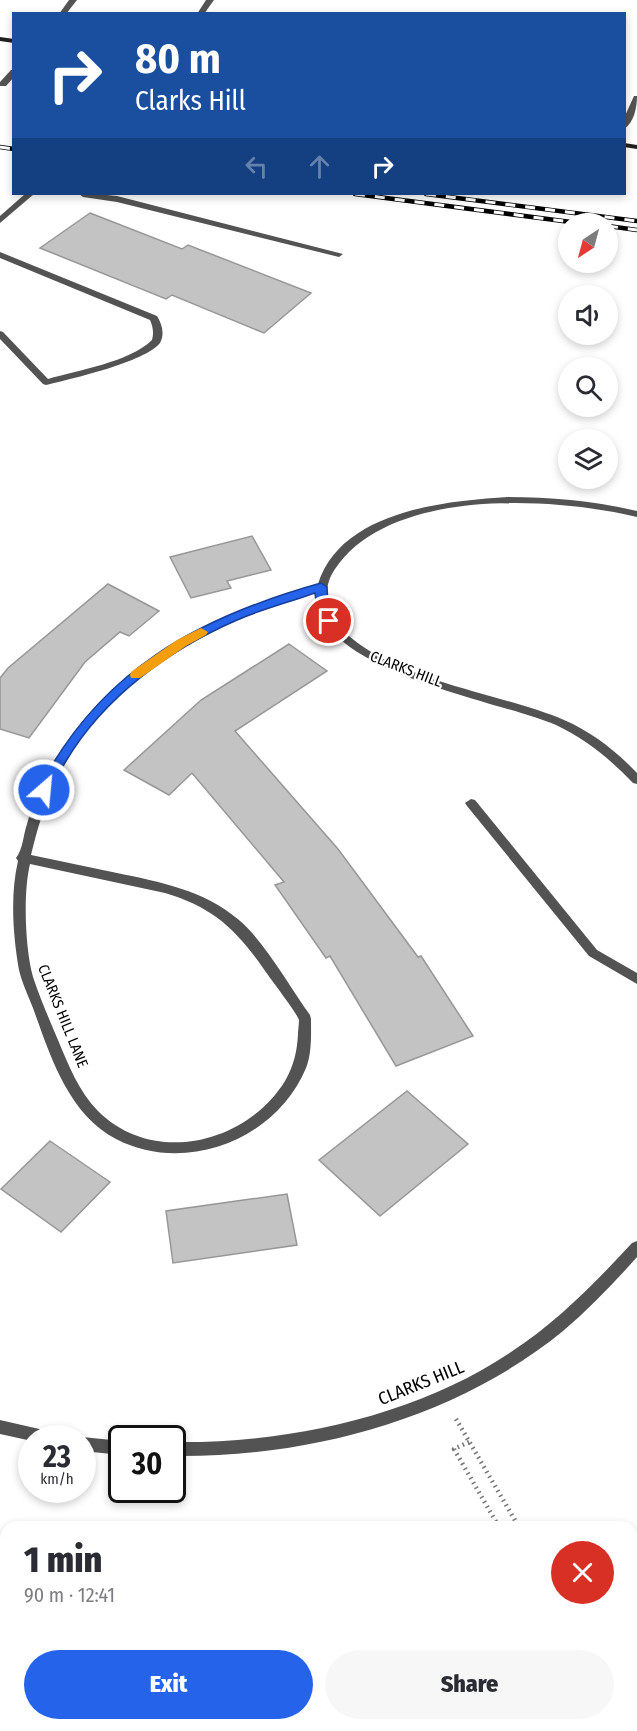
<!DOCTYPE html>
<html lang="en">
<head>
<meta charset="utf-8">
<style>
	:root { --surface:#fff; --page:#f7f7f7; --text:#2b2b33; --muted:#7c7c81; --accent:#2563eb }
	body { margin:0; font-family:"Fira Sans Condensed",sans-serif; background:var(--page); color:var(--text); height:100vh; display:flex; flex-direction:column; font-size:22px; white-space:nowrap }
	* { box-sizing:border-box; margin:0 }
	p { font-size:20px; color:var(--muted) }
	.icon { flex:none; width:33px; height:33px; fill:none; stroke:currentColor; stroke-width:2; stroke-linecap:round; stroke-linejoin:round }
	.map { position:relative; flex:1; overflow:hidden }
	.details { position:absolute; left:0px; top:1521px; width:638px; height:210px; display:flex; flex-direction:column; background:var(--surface); border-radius:18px 18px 0 0; box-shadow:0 3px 9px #0003 }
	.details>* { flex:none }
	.guide { position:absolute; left:12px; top:12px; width:614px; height:183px; border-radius:0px; box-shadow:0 3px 9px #0003; background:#1a4fa0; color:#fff; overflow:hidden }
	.needle { width:39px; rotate:216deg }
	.fabs { position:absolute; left:558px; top:213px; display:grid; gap:12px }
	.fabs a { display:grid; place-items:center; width:60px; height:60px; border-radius:50%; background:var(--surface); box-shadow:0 3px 9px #0003; font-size:30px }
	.speed { position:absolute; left:18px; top:1425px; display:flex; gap:12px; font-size:30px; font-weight:700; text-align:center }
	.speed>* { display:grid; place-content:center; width:78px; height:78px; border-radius:50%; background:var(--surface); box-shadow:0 3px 9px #0003; line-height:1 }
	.speed small { font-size:15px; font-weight:400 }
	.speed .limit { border:3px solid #111; border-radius:9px; background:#fff; color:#111 }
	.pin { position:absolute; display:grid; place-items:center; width:51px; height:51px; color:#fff; margin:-26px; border:3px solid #fff; border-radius:50%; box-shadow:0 2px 6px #0007 }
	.me { position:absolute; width:66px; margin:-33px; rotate:27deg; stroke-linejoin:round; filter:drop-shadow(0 0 4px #0008) }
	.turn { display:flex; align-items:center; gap:21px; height:126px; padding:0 24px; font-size:27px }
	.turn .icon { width:78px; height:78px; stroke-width:2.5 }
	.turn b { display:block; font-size:42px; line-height:51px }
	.lanes { display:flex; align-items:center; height:57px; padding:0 24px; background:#0003; justify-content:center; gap:30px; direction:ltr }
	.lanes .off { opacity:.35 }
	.round { display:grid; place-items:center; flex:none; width:63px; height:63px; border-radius:32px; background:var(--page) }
	.summary { display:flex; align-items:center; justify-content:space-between; height:102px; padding:0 24px }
	h1 { font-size:36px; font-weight:800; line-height:45px }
	.action { display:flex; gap:12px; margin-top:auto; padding:12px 24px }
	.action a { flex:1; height:69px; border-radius:36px; background:var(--accent); color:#fff; font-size:24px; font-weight:800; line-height:69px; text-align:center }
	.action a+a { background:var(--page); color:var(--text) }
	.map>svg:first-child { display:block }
	.building { fill:#c3c3c3; stroke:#979797; stroke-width:1.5 }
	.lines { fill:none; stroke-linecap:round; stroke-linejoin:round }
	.path { stroke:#757575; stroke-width:4.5; stroke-dasharray:1.5 4; stroke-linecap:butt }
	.service { fill:#535353; fill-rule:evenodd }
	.minor { fill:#535353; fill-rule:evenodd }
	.secondary { fill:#202020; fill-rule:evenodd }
	.rail-casing { stroke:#000; stroke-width:4.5 }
	.rail { stroke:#fff; stroke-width:3; stroke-dasharray:10; stroke-linecap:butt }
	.route { fill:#2563eb; stroke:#184099; stroke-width:1.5 }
	.slow { fill:#f59e0b }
	.labels { text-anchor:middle; stroke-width:4.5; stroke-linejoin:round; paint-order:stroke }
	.street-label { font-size:15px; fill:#000; stroke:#fff }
	.near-street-label { font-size:18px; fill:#000; stroke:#fff }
</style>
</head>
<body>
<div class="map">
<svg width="637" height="1731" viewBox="0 0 637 1731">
	<rect width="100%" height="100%" fill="#fff"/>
	<g class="building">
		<polygon points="90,213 182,249 188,245 311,293 264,333 172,295 166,299 40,248"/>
		<polygon points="252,536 271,570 227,581 231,588 191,598 170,557"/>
		<polygon points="108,584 159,611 129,636 120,632 85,662 29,738 0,729 0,678 8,668"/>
		<polygon points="289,644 327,671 235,731 338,849 418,957 421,956 473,1036 396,1066 330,956 326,958 275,885 284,882 192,773 169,795 124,770 201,700"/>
		<polygon points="407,1091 468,1144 380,1216 319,1160"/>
		<polygon points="50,1141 110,1182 61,1232 1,1189"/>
		<polygon points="287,1194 297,1245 173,1263 166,1211"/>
	</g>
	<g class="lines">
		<g class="path">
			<polyline points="456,1419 519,1527"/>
			<polyline points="469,1442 454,1449 499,1527"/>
		</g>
		<g class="service">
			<polygon points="69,0 77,0 66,14 59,14"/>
			<polygon points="11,70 14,70 14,77 6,86 0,86 0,82"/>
			<polygon points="79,194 97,194 117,196 343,254 339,257 117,202 83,197"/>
			<path d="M0,252L157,316C162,324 165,334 160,343C145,362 71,379 46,385L43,384L0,339V331L3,332L48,379C78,370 130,362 152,340C154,333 153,327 150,320L0,258Z"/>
			<polygon points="471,799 475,800 597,950 637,973 637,984 589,956 467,806 465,803"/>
		</g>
		<g class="minor">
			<polygon points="206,0 214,0 204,14 197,14"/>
			<path d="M634,96H637C637,107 634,123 624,129V118Z"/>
			<polygon points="25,194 34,194 0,223 0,216"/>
			<path d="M508,497C552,497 594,501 637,511V517C553,497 390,487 335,569C325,583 323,605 334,620C380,680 497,691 564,720C592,732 616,751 637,773V784L633,783C611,760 586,739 556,725C498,700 315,672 316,592C214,621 102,680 55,782C44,806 37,830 31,855C60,861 88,867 117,873C160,882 204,890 239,920C264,941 290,987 310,1015L311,1019C311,1035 312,1053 306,1068C276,1140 185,1175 116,1139C68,1114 50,1055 33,1008C28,995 22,983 19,970C13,936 10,895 18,861L16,858C23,849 23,836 27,824C31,809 38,791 46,777C105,670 202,617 318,584C341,511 444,501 508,497ZM30,864L165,893C212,907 235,928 263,968C269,977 297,1013 299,1020C299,1024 298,1030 298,1034C297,1052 294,1065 285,1081C246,1144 153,1166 98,1111C79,1092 68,1064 58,1040C49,1019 40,998 33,977C25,948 23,893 30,864Z"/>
			<path d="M637,1241V1257C614,1283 590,1308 563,1331C457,1418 309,1458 172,1456V1442C286,1444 416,1416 511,1352C557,1322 595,1283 632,1243Z"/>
			<polygon points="0,1420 48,1431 53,1433 55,1438 32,1438 32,1441 0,1434"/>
			<polygon points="82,1437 122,1441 122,1455 82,1451 82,1438 78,1438"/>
		</g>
		<g class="secondary">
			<polygon points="0,37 14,39 14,43 0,41"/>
			<polygon points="624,143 637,145 637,149 624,147"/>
		</g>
		<g class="rail-casing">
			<g id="rail">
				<polyline points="0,147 14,149"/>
				<polyline points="355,194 586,224"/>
				<polyline points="426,194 637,221"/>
				<polyline points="608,226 637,230"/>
			</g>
		</g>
		<use href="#rail" class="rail"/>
	</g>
	<path class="route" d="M321,583L327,587L328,604L336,621L334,624L329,625C319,621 316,604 315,593C290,602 262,609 237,620C170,649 104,697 66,761C60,771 55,783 49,793H40L38,790C99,671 196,618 321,583Z"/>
	<polygon class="slow" points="201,628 208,632 206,635 186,646 140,678 131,678 130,675 131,672 177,640"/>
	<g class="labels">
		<g class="street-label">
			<text transform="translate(406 669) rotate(21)" y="5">CLARKS HILL</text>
			<text transform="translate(63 1016) rotate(68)" y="5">CLARKS HILL LANE</text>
		</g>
		<g class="near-street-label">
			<text transform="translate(421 1383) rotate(-22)" y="6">CLARKS HILL</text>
		</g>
	</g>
</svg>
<div class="fabs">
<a><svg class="needle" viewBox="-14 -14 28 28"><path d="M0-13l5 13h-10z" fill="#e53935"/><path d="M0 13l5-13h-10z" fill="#7c7c81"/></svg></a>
<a><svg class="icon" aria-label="sound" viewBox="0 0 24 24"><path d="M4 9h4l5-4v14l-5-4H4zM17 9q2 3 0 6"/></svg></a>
<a><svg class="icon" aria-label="search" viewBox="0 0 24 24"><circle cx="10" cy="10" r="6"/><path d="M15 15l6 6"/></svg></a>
<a><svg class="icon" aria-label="layers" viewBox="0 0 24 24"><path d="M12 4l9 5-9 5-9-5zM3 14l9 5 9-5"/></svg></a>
</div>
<div class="speed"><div>23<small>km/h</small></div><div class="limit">30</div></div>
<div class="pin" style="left:329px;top:621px;background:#d93025"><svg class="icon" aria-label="arrive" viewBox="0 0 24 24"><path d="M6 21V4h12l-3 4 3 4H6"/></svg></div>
<svg class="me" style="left:44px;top:790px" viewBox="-20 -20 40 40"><circle r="17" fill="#2563eb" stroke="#fff" stroke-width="3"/><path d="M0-11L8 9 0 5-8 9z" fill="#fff"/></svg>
<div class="guide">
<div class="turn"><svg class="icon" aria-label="right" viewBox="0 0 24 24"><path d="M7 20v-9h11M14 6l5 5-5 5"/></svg><div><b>80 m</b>Clarks Hill</div></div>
<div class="lanes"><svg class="icon off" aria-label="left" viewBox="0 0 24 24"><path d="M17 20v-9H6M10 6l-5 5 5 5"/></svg><svg class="icon off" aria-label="ahead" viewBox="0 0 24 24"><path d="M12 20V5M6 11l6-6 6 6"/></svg><svg class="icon" aria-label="right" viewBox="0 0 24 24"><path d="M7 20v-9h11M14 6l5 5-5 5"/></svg></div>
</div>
<section class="details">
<div class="summary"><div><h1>1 min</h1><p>90 m · 12:41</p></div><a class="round" style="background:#d93025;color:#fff"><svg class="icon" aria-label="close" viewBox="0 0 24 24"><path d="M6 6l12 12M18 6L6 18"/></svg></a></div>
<div class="action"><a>Exit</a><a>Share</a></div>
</section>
</div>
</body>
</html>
